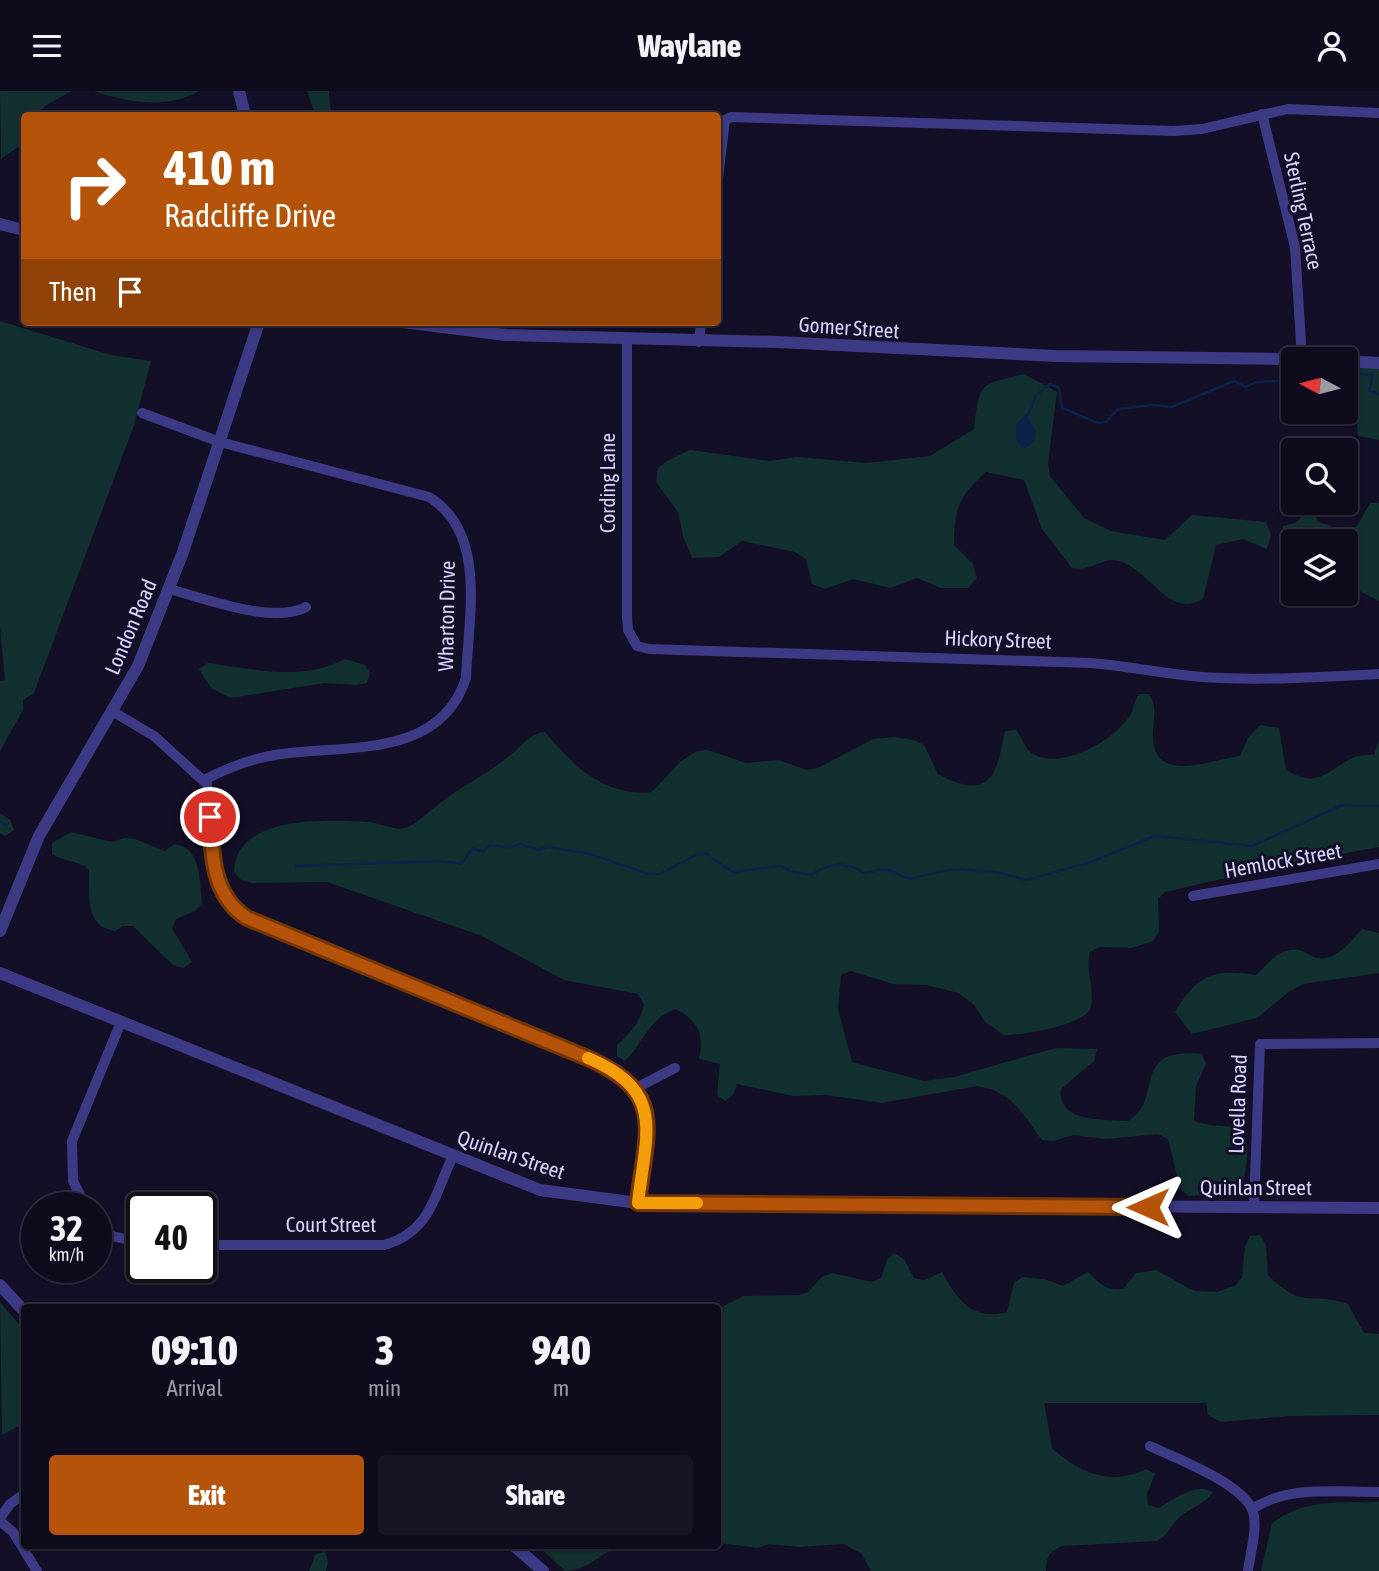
<!DOCTYPE html>
<html lang="en">
<head>
<meta charset="utf-8">
<style>
	:root { --surface:#0e0b1c; --page:#171425; --text:#f1f3f6; --muted:#9b9ba3; --line:#2e2b3b; --accent:#b45309 }
	body { margin:0; font-family:"Asap Condensed",sans-serif; background:var(--page); color:var(--text); height:100vh; display:flex; flex-direction:column; font-size:26px; white-space:nowrap }
	* { box-sizing:border-box; margin:0 }
	p { font-size:23px; color:var(--muted) }
	.icon { flex:none; width:38px; height:38px; fill:none; stroke:currentColor; stroke-width:2; stroke-linecap:round; stroke-linejoin:round }
	.map { position:relative; flex:1; overflow:hidden }
	.sheet { position:absolute; left:21px; top:1213px; width:700px; height:245px; display:flex; flex-direction:column; background:var(--surface); border-radius:7px; box-shadow:0 2px 5px #0004,0 0 0 2px var(--line) }
	.sheet>* { flex:none }
	.hud { position:absolute; left:21px; top:21px; width:700px; height:214px; border-radius:7px; box-shadow:0 2px 5px #0004,0 0 0 2px var(--line); background:#b45309; color:#fff; overflow:hidden }
	.needle { width:46px; rotate:277deg }
	.buttons { position:absolute; left:1281px; top:256px; display:grid; gap:14px }
	.buttons a { display:grid; place-items:center; width:77px; height:77px; border-radius:7px; background:var(--surface); box-shadow:0 2px 5px #0004,0 0 0 2px var(--line); font-size:35px }
	.speed { position:absolute; left:21px; top:1101px; display:flex; gap:14px; font-size:35px; font-weight:700; text-align:center }
	.speed>* { display:grid; place-content:center; width:91px; height:91px; border-radius:50%; background:var(--surface); box-shadow:0 2px 5px #0004,0 0 0 2px var(--line); line-height:1 }
	.speed small { font-size:18px; font-weight:400 }
	.speed .limit { border:4px solid #111; border-radius:10px; background:#fff; color:#111 }
	.pin { position:absolute; display:grid; place-items:center; width:60px; height:60px; color:#fff; margin:-30px; border:4px solid #fff; border-radius:50%; box-shadow:0 2px 7px #0007 }
	.me { position:absolute; width:77px; margin:-38px; rotate:270deg; stroke-linejoin:round; filter:drop-shadow(0 0 5px #0008) }
	.turn { display:flex; align-items:center; gap:24px; height:147px; padding:0 28px; font-size:32px }
	.turn .icon { width:91px; height:91px; stroke-width:2.5 }
	.turn b { display:block; font-size:49px; line-height:60px }
	.then { display:flex; align-items:center; height:66px; padding:0 28px; background:#0003; gap:14px; font-size:26px }
	.eta { display:flex; justify-content:space-evenly; align-items:center; height:119px; text-align:center }
	.eta b { font-size:42px; font-weight:800; line-height:49px }
	.primary-button { display:flex; gap:14px; margin-top:auto; padding:14px 28px }
	.primary-button a { flex:1; height:80px; border-radius:7px; background:var(--accent); color:#fff; font-size:28px; font-weight:800; line-height:80px; text-align:center }
	.primary-button a+a { background:var(--page); color:var(--text) }
	header { display:flex; justify-content:space-between; align-items:center; height:91px; padding:0 28px; background:var(--surface); font-size:32px; font-weight:800 }
	.map>svg:first-child { display:block }
	.green { fill:#12302f }
	.water { fill:#0c2248 }
	.lines { fill:none; stroke-linecap:round; stroke-linejoin:round }
	.stream { stroke:#0c2248; stroke-width:2.5 }
	.minor { stroke:#3d3a85; stroke-width:10 }
	.tertiary { stroke:#3d3a85; stroke-width:12 }
	.route-casing { stroke:#753606; stroke-width:18 }
	.route { stroke:#b45309; stroke-width:12 }
	.slow { stroke:#f59e0b; stroke-width:12 }
	.labels { text-anchor:middle; stroke-width:6; stroke-linejoin:round; paint-order:stroke }
	.street-label { font-size:21px; fill:#d9d4ff; stroke:#130f26 }
</style>
</head>
<body>
<header><svg class="icon" aria-label="menu" viewBox="0 0 24 24"><path d="M4 6h16M4 12h16M4 18h16"/></svg>Waylane<svg class="icon" aria-label="person" viewBox="0 0 24 24"><circle cx="12" cy="8" r="4"/><path d="M4 21q1-7 8-7t8 7"/></svg></header>
<div class="map">
<svg width="1379" height="1480" viewBox="0 0 1379 1480">
	<rect width="100%" height="100%" fill="#130f26"/>
	<g class="green">
		<polygon points="0,0 72,0 46,14 36,24 24,24 24,52 1,68"/>
		<path d="M94,0H199C167,19 127,11 94,0Z"/>
		<polygon points="307,0 329,0 331,24 315,24"/>
		<polygon points="0,230 111,264 151,270 134,334 34,602 23,609 23,619 0,660 0,590 5,589 0,536"/>
		<polygon points="1363,274 1379,277 1379,349 1358,345 1356,316 1346,301 1347,279"/>
		<path d="M1024,283L1057,301L1048,372L1050,385L1084,427L1111,440L1165,449L1192,424L1266,431L1271,444L1267,458L1243,448L1216,454L1203,508C1167,530 1148,473 1114,469C1102,468 1091,480 1072,477L1042,438L1024,389L986,381C959,405 954,418 954,454L973,473L977,487L968,497H941L917,487L891,497L853,488L825,498L812,493L806,468L795,461L742,450L719,466L692,467L683,445L678,421L656,391L658,377L667,370L690,359L770,370L797,366L867,372L930,365L974,338C980,291 978,294 1024,283Z"/>
		<path d="M1306,411H1314L1317,430L1343,440L1357,435L1370,412H1379V510L1346,493V450H1293V459L1280,446L1283,435C1300,432 1302,428 1306,411Z"/>
		<path d="M345,568L365,574L370,582L367,592L356,594L324,592L231,607L211,597L199,578L208,572C255,578 301,591 345,568Z"/>
		<path d="M1139,603H1149C1157,615 1154,626 1153,640C1150,697 1212,668 1240,665L1248,647L1260,634L1279,637L1286,679C1318,698 1326,681 1352,667C1358,664 1367,664 1374,664L1379,649V756L1282,774L1165,801L1158,808L1159,841L1153,850L1132,857L1099,856L1090,861C1085,879 1095,899 1091,916C1087,934 1020,945 1004,944L985,931L974,914L958,902L927,894L893,893L851,880L841,884L838,918L852,971L924,990L954,986L1056,957L1097,958L1094,970L1061,998C1057,1032 1104,1028 1128,1030C1166,1009 1127,956 1202,963L1206,973L1196,995L1194,1030C1207,1035 1218,1034 1232,1036C1256,1040 1245,1078 1243,1095L1222,1103L1188,1105L1180,1097L1168,1048L1158,1043L1106,1048L1074,1044L1053,1050L1042,1049C1022,1022 1013,1001 977,995L882,1012L826,1004L793,1005L737,993L733,1004L725,1010L717,1004L720,973L699,968C704,944 699,930 676,918C649,926 643,953 625,970L617,965V954C630,942 640,931 644,914L638,903L564,889L482,845L327,791L251,792L241,789L234,781C235,723 328,729 369,731C380,732 395,740 405,737C418,733 430,719 440,712C464,693 492,681 515,660C525,651 532,642 545,641C574,675 604,706 652,701L680,671L697,660L708,659L746,672L778,669L807,679L818,677L873,648L894,646L914,649L924,654L938,683C991,711 996,685 1005,640L1016,639C1023,647 1025,660 1035,664C1064,678 1116,649 1131,623C1134,616 1134,610 1139,603Z"/>
		<polygon points="0,722 10,729 14,739 5,745 0,742"/>
		<path d="M71,741L112,751L124,747L135,748L165,760L174,753C202,756 199,790 202,812L195,820L176,828L172,837L192,871L183,877L173,874L133,835H123L115,840C84,835 90,804 89,779C79,769 64,771 52,763V752Z"/>
		<path d="M1362,838L1379,842V882L1303,893L1290,900L1257,927L1192,943L1175,921C1198,883 1213,878 1256,884C1266,875 1277,860 1291,859C1303,857 1307,864 1317,867C1336,871 1351,850 1362,838Z"/>
		<path d="M1260,1144L1266,1154L1268,1184C1304,1220 1310,1200 1348,1213L1364,1242L1379,1243V1324L1288,1325L1221,1331L1208,1324L1206,1312H1044L1052,1357C1080,1383 1112,1395 1146,1378L1155,1383L1147,1403L1148,1414L1158,1417C1175,1408 1195,1391 1213,1401C1204,1414 1192,1416 1181,1425C1171,1433 1169,1444 1157,1450L1062,1455C1049,1461 1046,1466 1046,1480H871L861,1462L843,1453L800,1456L769,1453L758,1457L718,1452V1218L743,1205L799,1204L808,1201L822,1186L832,1182L872,1191L881,1187L887,1169L894,1162L904,1168L914,1187L924,1189L942,1181C957,1208 971,1230 1007,1221L1014,1192L1022,1186L1044,1188L1063,1195L1088,1181C1100,1193 1106,1200 1123,1198L1136,1182L1156,1179L1194,1200L1217,1201L1236,1194L1242,1186L1245,1155L1250,1145Z"/>
		<polygon points="0,1211 24,1239 24,1332 2,1344"/>
		<path d="M1379,1411V1480H1261L1272,1432C1306,1407 1338,1412 1379,1411Z"/>
		<path d="M537,1454H621C602,1462 586,1480 565,1480Z"/>
		<polygon points="325,1460 328,1471 326,1480 309,1480 315,1464"/>
	</g>
	<polygon class="water" points="1026,323 1036,341 1034,351 1023,358 1016,349 1016,333"/>
	<g class="lines">
		<g class="stream">
			<polyline points="1346,285 1356,282 1373,284 1369,300 1379,303"/>
			<polyline points="1028,324 1036,304 1050,293 1059,297 1062,317 1098,332 1106,331 1118,318 1153,314 1172,316 1234,290 1246,296 1256,291 1293,289"/>
			<polyline points="0,730 6,734"/>
			<path d="M296,775L442,770L461,773L473,757L483,761L490,754L510,757L519,753L539,759L548,756L590,763L649,783H660L696,764L707,763L732,781L781,775L790,780L811,784C831,771 844,770 865,782L886,778L909,788L952,778L996,781L1026,789L1088,772L1155,745L1252,755L1343,714L1379,715"/>
		</g>
		<g class="minor">
			<polyline points="1262,23 1295,156 1302,268"/>
			<polyline points="718,88 725,29 731,26 1174,40 1202,38 1288,18 1379,22"/>
			<path d="M627,249V526L628,539L637,555L649,558L1091,572C1128,575 1165,583 1202,586C1261,590 1320,586 1379,583"/>
			<polyline points="699,251 701,231"/>
			<path d="M142,322L220,351L429,406C488,442 468,528 466,587C440,669 345,653 275,664C250,668 227,677 204,689"/>
			<path d="M169,498C204,507 273,534 306,516"/>
			<path d="M112,620L154,645L207,693L218,790L222,802L237,821L608,976C621,984 635,992 641,1006C654,1032 642,1084 638,1112"/>
			<polyline points="1193,805 1379,773"/>
			<polyline points="636,997 675,977"/>
			<polyline points="86,1116 73,1090 72,1050 121,931"/>
			<polyline points="1254,1116 1260,953 1379,952"/>
			<polyline points="96,1130 112,1145 142,1152"/>
			<path d="M201,1154H384C431,1141 434,1104 453,1065"/>
			<path d="M1150,1355C1175,1367 1245,1393 1253,1421C1258,1437 1250,1463 1248,1480"/>
			<path d="M1252,1418C1289,1394 1336,1401 1379,1401"/>
			<polyline points="0,1427 10,1413 24,1403"/>
			<polyline points="0,1430 13,1441 37,1480"/>
		</g>
		<g class="tertiary">
			<polyline points="239,0 245,24"/>
			<polyline points="0,133 24,139"/>
			<polyline points="403,231 506,244 778,251 1056,265 1293,268"/>
			<polyline points="1346,270 1379,272"/>
			<polyline points="0,840 39,745 138,575 183,461 259,231"/>
			<polyline points="0,882 540,1099 638,1112 1379,1117"/>
			<polyline points="0,1194 24,1220"/>
			<polyline points="513,1454 543,1480"/>
		</g>
	</g>
	<g class="lines">
		<g class="route-casing">
			<path id="route" d="M210,726C212,763 212,805 247,827L583,965C667,1001 647,1034 638,1112L1148,1116"/>
		</g>
		<use href="#route" class="route"/>
		<path class="slow" d="M588,967C666,1000 646,1041 638,1112H697"/>
	</g>
	<g class="labels">
		<g class="street-label">
			<text transform="translate(1303 120) rotate(78)" y="7">Sterling Terrace</text>
			<text transform="translate(849 237) rotate(4)" y="7">Gomer Street</text>
			<text transform="translate(608 392) rotate(-90)" y="7">Cording Lane</text>
			<text transform="translate(447 525) rotate(-89)" y="7">Wharton Drive</text>
			<text transform="translate(131 536) rotate(-67)" y="7">London Road</text>
			<text transform="translate(998 549) rotate(2)" y="7">Hickory Street</text>
			<text transform="translate(1283 770) rotate(-10)" y="7">Hemlock Street</text>
			<text transform="translate(1238 1013) rotate(-88)" y="7">Lovella Road</text>
			<text transform="translate(511 1064) rotate(19)" y="7">Quinlan Street</text>
			<text x="1256" y="1104">Quinlan Street</text>
			<text x="331" y="1141">Court Street</text>
		</g>
	</g>
</svg>
<div class="buttons">
<a><svg class="needle" viewBox="-14 -14 28 28"><path d="M0-13l5 13h-10z" fill="#e53935"/><path d="M0 13l5-13h-10z" fill="#9b9ba3"/></svg></a>
<a><svg class="icon" aria-label="search" viewBox="0 0 24 24"><circle cx="10" cy="10" r="6"/><path d="M15 15l6 6"/></svg></a>
<a><svg class="icon" aria-label="layers" viewBox="0 0 24 24"><path d="M12 4l9 5-9 5-9-5zM3 14l9 5 9-5"/></svg></a>
</div>
<div class="speed"><div>32<small>km/h</small></div><div class="limit">40</div></div>
<div class="pin" style="left:210px;top:726px;background:#d93025"><svg class="icon" aria-label="arrive" viewBox="0 0 24 24"><path d="M6 21V4h12l-3 4 3 4H6"/></svg></div>
<svg class="me" style="left:1148px;top:1116px" viewBox="-20 -20 40 40"><path d="M0-17L14 15 0 8-14 15z" fill="#b45309" stroke="#fff" stroke-width="4"/></svg>
<div class="hud">
<div class="turn"><svg class="icon" aria-label="right" viewBox="0 0 24 24"><path d="M7 20v-9h11M14 6l5 5-5 5"/></svg><div><b>410 m</b>Radcliffe Drive</div></div>
<div class="then">Then<svg class="icon" aria-label="arrive" viewBox="0 0 24 24"><path d="M6 21V4h12l-3 4 3 4H6"/></svg></div>
</div>
<section class="sheet">
<div class="eta">
<div><b>09:10</b><p>Arrival</p></div>
<div><b>3</b><p>min</p></div>
<div><b>940</b><p>m</p></div>
</div>
<div class="primary-button"><a>Exit</a><a>Share</a></div>
</section>
</div>
</body>
</html>
